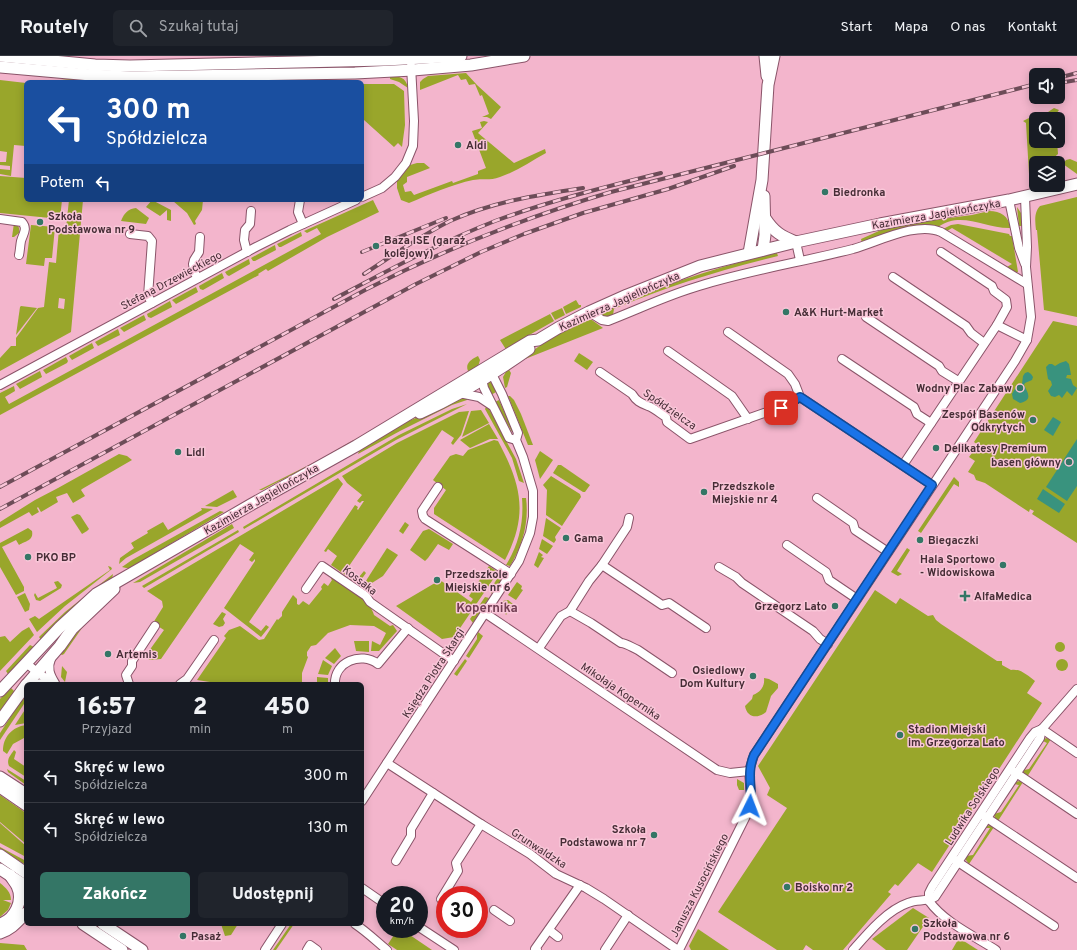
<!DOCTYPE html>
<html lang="pl">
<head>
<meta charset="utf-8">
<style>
	:root { --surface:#171b24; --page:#20242c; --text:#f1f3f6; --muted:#9ea1a6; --line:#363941; --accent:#347666 }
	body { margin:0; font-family:Overpass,sans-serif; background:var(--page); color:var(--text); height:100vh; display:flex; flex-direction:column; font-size:15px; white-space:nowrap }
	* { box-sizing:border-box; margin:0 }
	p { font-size:13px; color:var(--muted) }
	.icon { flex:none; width:22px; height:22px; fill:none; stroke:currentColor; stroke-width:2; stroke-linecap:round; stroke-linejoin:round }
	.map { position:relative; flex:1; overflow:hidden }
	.panel { position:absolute; left:24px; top:626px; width:340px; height:244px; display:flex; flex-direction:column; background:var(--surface); border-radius:6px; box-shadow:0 2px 10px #0003 }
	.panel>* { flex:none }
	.hud { position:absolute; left:24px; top:24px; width:340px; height:122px; border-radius:6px; box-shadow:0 2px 10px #0003; background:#1a4fa0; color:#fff; overflow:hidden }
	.buttons { position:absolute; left:1029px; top:12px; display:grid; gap:8px }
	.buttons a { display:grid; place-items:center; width:36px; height:36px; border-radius:6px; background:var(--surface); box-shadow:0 2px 10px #0003; font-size:20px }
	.speed { position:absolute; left:376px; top:830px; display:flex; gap:8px; font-size:20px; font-weight:700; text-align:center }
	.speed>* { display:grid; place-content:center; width:52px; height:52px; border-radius:50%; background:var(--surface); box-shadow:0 2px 10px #0003; line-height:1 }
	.speed small { font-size:10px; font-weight:400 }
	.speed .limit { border:6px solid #d22; background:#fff; color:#111 }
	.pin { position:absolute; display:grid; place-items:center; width:34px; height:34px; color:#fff; margin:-17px; border-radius:8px; box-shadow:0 2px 6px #0006 }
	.me { position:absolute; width:44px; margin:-22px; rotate:3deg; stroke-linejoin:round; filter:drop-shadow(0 0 3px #0008) }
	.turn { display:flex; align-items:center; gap:14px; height:84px; padding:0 16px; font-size:18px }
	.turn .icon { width:52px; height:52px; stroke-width:2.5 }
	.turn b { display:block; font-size:28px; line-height:34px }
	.then { display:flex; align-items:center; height:38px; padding:0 16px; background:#0003; gap:8px; font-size:15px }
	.eta { display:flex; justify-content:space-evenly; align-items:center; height:68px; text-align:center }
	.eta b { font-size:24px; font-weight:800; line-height:28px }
	.action { display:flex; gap:8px; margin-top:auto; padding:8px 16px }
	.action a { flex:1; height:46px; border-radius:6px; background:var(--accent); color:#fff; font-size:16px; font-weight:800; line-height:46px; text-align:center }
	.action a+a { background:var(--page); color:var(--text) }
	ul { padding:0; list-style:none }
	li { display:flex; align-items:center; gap:12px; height:52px; padding:0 16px; border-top:1px solid var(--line) }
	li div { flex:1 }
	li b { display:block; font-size:15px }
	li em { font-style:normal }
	header { display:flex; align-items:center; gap:24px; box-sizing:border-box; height:56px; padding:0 20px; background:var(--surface); border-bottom:1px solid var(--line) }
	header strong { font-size:19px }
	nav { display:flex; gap:22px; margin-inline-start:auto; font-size:14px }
	.search { width:280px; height:36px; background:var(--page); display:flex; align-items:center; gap:10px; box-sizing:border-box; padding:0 14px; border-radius:6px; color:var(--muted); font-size:15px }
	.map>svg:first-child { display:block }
	.green { fill:#99a62b; fill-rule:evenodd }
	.water { fill:#39937e }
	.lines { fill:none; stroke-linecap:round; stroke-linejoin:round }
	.street-casing { stroke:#8a5469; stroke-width:10 }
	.secondary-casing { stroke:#8a5469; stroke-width:13 }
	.street { stroke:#fff; stroke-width:8 }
	.secondary { stroke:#fff; stroke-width:11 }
	.rail-casing { stroke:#6d4c58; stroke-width:4 }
	.rail { stroke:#f9c6d8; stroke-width:2.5; stroke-dasharray:8; stroke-linecap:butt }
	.route-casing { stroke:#114b97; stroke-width:10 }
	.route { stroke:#1a73e8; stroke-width:7 }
	.poi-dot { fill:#347666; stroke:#f9c6d8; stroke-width:1.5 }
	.labels { text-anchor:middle; stroke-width:3; stroke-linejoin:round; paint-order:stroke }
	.poi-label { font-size:11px; font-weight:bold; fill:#462d36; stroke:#f9c6d8; text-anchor:start }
	.street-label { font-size:11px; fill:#462d36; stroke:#f9c6d8 }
	.quarter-label { font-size:13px; font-weight:bold; fill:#733f54; stroke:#f9c6d8 }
</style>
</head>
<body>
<header>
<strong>Routely</strong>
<div class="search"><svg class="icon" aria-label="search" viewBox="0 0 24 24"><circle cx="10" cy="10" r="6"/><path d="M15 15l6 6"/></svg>Szukaj tutaj</div>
<nav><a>Start</a><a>Mapa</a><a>O nas</a><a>Kontakt</a></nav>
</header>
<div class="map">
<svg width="1077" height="894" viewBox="0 0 1077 894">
	<rect width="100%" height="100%" fill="#f3b5cc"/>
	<g class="green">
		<polygon points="466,17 477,29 501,51 491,63 487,61 482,61 489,58 482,39 480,40 475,28 469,29 466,23 461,24 458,19 420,34 420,26 423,23 428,20"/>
		<path d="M390,20C399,20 406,21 408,32L399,26L390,23Z"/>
		<polygon points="70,23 126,26 51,25"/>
		<polygon points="0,24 26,27 26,90 14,89 11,120 0,118 0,113 10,114 10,110 0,109 0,106 6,106 7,96 0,95"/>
		<polygon points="362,28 394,28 404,35 405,69 402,91 398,87 394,91 364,64 362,64"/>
		<path d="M1054,52L1059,54L1056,58V63H1036V85H1057L1058,98L1048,107H1036V116L1029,118L1026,67L1023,65L1029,62C1039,64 1046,57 1054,52Z"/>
		<path d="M484,65L488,66L478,77L514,107L545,93L546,97C531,105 516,116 500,121C489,125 483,122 473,124C453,128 428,139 409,147L401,144L397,132V125L410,109L417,107H424L430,112L407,121V126L403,129L405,136L411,135L414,139L452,125L453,127L478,118V115L486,112L472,75L482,72L480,66Z"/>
		<polygon points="1070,103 1077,106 1077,118 1063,108 1066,104"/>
		<polygon points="0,120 26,122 26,144 62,144 60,163 0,157"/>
		<path d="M1077,141V261L1044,254L1037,174H1036C1035,165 1034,156 1040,150Z"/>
		<path d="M69,144H83L71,276L0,315V302L11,290H16V282L38,252L44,251L49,206L56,207L59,173L60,172H66ZM59,242L65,243L64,253L58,252Z"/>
		<polygon points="152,144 171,154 171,165 167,164 167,154 160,160 146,151"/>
		<polygon points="173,144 203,144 202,154 195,165 196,168 194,169 187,157 173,145"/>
		<polygon points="373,144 379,156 327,181 268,215 266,213 258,218 259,219 0,359 0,337 14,330 15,335 5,341 9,348 321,178 317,172 307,177 304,175"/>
		<polygon points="1017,151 1021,157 1022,170 1019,170"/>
		<path d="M136,152L149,162L146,168L121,165C124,157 128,153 136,152Z"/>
		<path d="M989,155C1001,155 1008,160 1011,172C985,173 962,154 938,171L924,169H917L862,187L861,183L881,174L927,165L972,159Z"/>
		<path d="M14,167C18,169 20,171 19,177L14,181H12Z"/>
		<polygon points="958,168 1009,178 1010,180 1012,180 1018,216 1015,216 1007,211 1012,208 952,172 947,175 943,173 951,169"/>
		<polygon points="31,169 55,171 52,202 45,202 44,210 26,208"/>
		<polygon points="301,176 302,180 281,191 279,191 277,188"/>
		<polygon points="275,189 276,194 255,205 253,205 251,202"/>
		<path d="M777,197L778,200C721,214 668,230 614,253L613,259L607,262L602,260V256L604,254C660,230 717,211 777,197Z"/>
		<polygon points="249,203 250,208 229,220 227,219 225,216"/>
		<polygon points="222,217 224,222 203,234 200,233 199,230"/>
		<polygon points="196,231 198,236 176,248 172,244"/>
		<polygon points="576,244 579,249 581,249 581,251 566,258 563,251"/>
		<polygon points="170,245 172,251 151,262 148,261 147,258"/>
		<polygon points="21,250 37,252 16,279 20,251"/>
		<polygon points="562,252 565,259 555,264 551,257"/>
		<polygon points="550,258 554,265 517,286 515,289 507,295 500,284"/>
		<polygon points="144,259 146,264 124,276 120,272"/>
		<polygon points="586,263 592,264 603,272 515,307 551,282"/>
		<polygon points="1053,265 1077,270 1077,487 1032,458 1034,455 1030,453 1029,456 985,427 976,424 974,419 968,416 975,405 969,401 978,389 974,386"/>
		<polygon points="118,273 120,279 98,290 95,286"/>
		<polygon points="92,287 94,292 72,304 69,300"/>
		<polygon points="579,297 593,306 587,314 574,305"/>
		<path d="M478,300L480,304L478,311L469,317C464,308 470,304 478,300Z"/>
		<polygon points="66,301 68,305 67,307 46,318 43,314"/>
		<polygon points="508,312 511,317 507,331 505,332 503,321"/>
		<polygon points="40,315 42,321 20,333 16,328"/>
		<path d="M488,325C493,326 494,332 496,336L491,339L487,331Z"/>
		<polygon points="508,340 510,340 514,344 521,358 533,389 528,389"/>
		<polygon points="461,342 468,342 467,344 452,349 400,375 358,398 360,393 402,368"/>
		<polygon points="499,344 513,375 512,376 495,346"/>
		<polygon points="467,348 396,384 244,473 243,471 399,379 452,353"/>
		<polygon points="486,351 489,353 516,403 524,427 519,425 512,402 485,353"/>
		<polygon points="481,354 489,367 462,381 471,355"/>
		<polygon points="469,355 461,379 453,389 451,387 454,382 442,374 347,513 359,521 364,515 366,517 358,528 331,509 337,500 328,493 326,496 324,495 355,449 358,451 357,453 358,454 364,445 362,445 360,447 357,445 362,439 347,427 342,420 397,387 459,356"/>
		<polygon points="489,368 498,383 490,383 470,392 460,384"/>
		<polygon points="357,382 327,401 262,434 259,434 321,403"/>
		<path d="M494,384L498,385C521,428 529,458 505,504L434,458V452L446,434L433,424L450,400L456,398L463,400L468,394Z"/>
		<polygon points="540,395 553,404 540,423 535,404"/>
		<polygon points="119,398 127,400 132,404 82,433 81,434 85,440 73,447 67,437 56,441 58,446 41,456 38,451 37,452 39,456 32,460 29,456 0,472 0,466 35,444 58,432"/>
		<polygon points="558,409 561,409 590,429 585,436 583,436 553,417"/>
		<polygon points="551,420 580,438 581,441 562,470 546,459 547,434 543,429"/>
		<polygon points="954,421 959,426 959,431 954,428 921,477 918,475"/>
		<polygon points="338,422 343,428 249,566 261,575 266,569 269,571 261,581 224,552 255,505 255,503 252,506 249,504 254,497 240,488 161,603 149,604 146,599 164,574 153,567 163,551 162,545 147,535"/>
		<polygon points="233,434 237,441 217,451 205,450"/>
		<path d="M522,442H526C529,466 523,489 510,510L506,509C519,488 524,466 522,442Z"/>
		<polygon points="201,452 213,453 126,502 119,508 120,502 134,492 131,487 148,477 147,475 163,466 168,474 202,454"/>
		<polygon points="220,455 224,456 130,512 126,512 122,511 132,504"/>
		<polygon points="77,458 80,459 89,473 87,475 82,478 71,461"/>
		<polygon points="546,462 561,472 555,481 556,484 554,487 543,480"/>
		<polygon points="405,466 409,469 403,478 399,475"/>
		<polygon points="232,468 234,472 140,526 133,527"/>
		<path d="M28,472L32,475C34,485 25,485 19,489L16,484L2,491L24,531V535L16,539L0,511V487Z"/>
		<polygon points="429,473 453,488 449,494 438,488 428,502 425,505 410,494 423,475"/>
		<polygon points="238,474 239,476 144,532 142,530"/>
		<polygon points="542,483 553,490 547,498 539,493"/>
		<polygon points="387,492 398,499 383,520 364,532 362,531"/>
		<polygon points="907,492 910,494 897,515 902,518 898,520 891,516"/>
		<polygon points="539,496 543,499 541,501 544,502 538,512 534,509"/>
		<polygon points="108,510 111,511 112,513 65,550 37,576 29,563 35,560 39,563 110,514"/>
		<polygon points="489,510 498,516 454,581 442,583 396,550 440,524 471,546 473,543 469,540"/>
		<polygon points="113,518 112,523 41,584 39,581 65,556"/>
		<polygon points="500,518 503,522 492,538 490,534"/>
		<path d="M332,521C344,530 371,544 374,559L390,570L393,569L397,575L379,595H371L372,585L380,589L386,577L374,570L350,569L328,577L316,589L311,590L307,596V600L308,601L302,617V628H223L197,624L226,582L224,580L229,574L240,570L259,584L264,583L277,563L278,564L282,560V556L293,539L297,543V548L299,549L303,545L309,549L322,533L321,531L324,527L328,530L332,524L331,523Z"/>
		<polygon points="58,525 62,529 61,532 40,545 36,544 34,539 35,537 38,542 57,532 54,526"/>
		<polygon points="517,526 522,530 521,533 523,534 516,544 508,539"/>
		<path d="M875,534L896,548L900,542L928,560L933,559L936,564L941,568L997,605H1002V609L1011,614C1020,612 1028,620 1035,625L1027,637L1042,647L932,816L918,807L898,830L895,828L888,836L891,838L843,894H813L806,889L803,894H777L718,856L787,752L767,739L770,732L758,710Z"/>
		<polygon points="25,537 30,548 29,554 25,556 17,541"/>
		<polygon points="485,541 489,542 473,567 470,563"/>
		<polygon points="508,544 513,548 506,559 501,547 503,545"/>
		<polygon points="222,556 226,558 223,563 225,567 223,570 219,571 213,568"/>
		<polygon points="84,569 64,598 62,599 59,597"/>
		<polygon points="29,571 34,579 0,615 0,581 5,580 10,586 22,575"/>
		<polygon points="478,576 483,580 469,602 466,600 477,583 477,579"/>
		<polygon points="354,585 369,585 369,596 356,595"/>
		<circle cx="1060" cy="591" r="5"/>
		<polygon points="30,589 34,591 8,618 6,615"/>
		<polygon points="335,592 341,600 334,608 325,602"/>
		<circle cx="1062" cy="609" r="6"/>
		<polygon points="465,603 467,605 457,620 454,618"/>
		<polygon points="323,604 332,610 328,619 318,618"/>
		<polygon points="62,610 67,616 65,626 61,621"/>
		<polygon points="317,621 328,622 328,628 317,628"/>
		<path d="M764,622L769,623L778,628V632L771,640L766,656C758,663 747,662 745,650L752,643L753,639C761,636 765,630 764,622Z"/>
		<polygon points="10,631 16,637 0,660 0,643"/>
		<polygon points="23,642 26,645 0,684 0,677"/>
		<polygon points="26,652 26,667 15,669"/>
		<path d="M26,669V683L24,682L13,688L7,698L3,695C3,681 12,671 26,669Z"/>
		<polygon points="1047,682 1051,683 1027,721 1023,717 1024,714 1029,713 1047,687 1043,685 1043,683"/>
		<path d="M14,694L16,696L14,703L26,711V721L9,710C6,703 11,699 14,694Z"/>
		<polygon points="7,713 26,725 26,729 8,716"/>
		<polygon points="737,723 744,727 744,734 739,734 737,729"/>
		<polygon points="1020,725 1023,726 998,765 995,762 994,758 1001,756 1019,729 1014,728 1015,726"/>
		<polygon points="0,739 26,757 26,788 0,766"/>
		<polygon points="0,767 26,790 26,801 0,787"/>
		<polygon points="990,769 994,771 969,808 966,804 966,800 973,799 990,772 986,772 986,770"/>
		<polygon points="0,791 26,805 26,809 0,793"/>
		<path d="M0,827C6,832 11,836 11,844H3L11,847L8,854L0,861Z"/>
		<polygon points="913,852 929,862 907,894 886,894 872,883"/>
		<polygon points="221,868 238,868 231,879 225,880"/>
		<polygon points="291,868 294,868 276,894 273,894"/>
		<polygon points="398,873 401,873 432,894 397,894 388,888"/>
		<polygon points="698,873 729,894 691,894 689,890"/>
		<polygon points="959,882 978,894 952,894"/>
		<polygon points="0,887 24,889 27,894 0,894"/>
	</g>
	<g class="water">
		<polygon points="1066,305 1069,308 1071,319 1067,319 1066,322 1071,323 1073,329 1077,332 1072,340 1067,335 1062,342 1059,339 1055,341 1051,340 1048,335 1052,329 1051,325 1048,323 1046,311 1049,308 1052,308 1055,310 1060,307"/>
		<path d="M1028,316L1031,318L1033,321L1032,324L1025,327L1024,329C1028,337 1033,344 1020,347L1013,343L1012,338L1016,331L1022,328L1023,320L1025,317Z"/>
		<polygon points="1053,361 1061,366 1053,380 1044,374"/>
		<polygon points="1077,383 1077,430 1067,445 1046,431"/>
		<polygon points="1043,433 1065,448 1059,457 1037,443"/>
	</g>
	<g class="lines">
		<g class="street-casing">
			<g id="street">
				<polyline points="362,141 382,132 395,121 406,107 413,90 414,65 411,10"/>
				<polyline points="300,144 298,156 303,168"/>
				<polyline points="1009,144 1019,192 1025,208"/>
				<path d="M0,163L22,166C28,173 23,178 21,185C20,190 20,195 19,199"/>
				<polyline points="130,178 148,180 152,185 148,240 152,247"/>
				<polyline points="796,186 800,204"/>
				<polyline points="247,196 244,184 245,174 250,168 251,155"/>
				<polyline points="941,196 992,230 994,235 1006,244 1007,251 997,269"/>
				<polyline points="893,221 966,270 971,277 984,287"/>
				<polyline points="198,222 194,216 193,208 194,204 199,196 200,181"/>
				<path d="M589,256L602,264L608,265C639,253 668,239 699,230C750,214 802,206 853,193C878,186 917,165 941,176L1027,228"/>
				<polyline points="866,261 939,310 942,315 958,325"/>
				<polyline points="728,276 788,318 795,328 800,341 932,429"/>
				<polyline points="668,295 732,340 748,363"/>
				<polyline points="842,303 914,351 917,358 931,367"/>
				<path d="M600,316L632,338C637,346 641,347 648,350C654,352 661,358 666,361L667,366L690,383L787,349L800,341"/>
				<polyline points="481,319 484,332 509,382 516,384"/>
				<polyline points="0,329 256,191 290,174 356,144"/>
				<polyline points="459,337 479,341 491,349"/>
				<polyline points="903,409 997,269 1027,284"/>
				<polyline points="438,431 422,455 423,460 425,463 511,518"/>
				<polyline points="817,442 853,467 855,474 888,496"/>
				<polyline points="787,489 826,516 829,524 857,543"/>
				<polyline points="602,509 627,471 629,462"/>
				<polyline points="719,511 736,521 742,527 813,575 820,583 828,588"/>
				<polyline points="306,533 322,510 366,540 370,546 454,605"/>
				<polyline points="485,557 717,714 730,717 749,715"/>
				<polyline points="539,592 561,560 570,555"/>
				<path d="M51,603C47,612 50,619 55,627"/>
				<polyline points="26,607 37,616 54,628"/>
				<path d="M672,617L638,594C633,592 626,587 621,587L591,567L570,555L589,525L602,509L662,549L669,547L706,572"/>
				<polyline points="35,628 43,627 52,628"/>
				<polyline points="129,628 126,619 132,610 132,605 155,570"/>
				<polyline points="180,628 187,623 214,584"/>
				<path d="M335,628C334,606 361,595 378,608L408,572"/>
				<polyline points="1042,673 1077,697"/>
				<polyline points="387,707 481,768 530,798 556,818 586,832 604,843 678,894"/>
				<polyline points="1013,715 1077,758"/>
				<polyline points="362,745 519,505 530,477 533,461 533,435 523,401 516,384 518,377 502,338 490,314"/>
				<polyline points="984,760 1077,822"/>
				<polyline points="955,804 1054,870"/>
				<polyline points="396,805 411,780 411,773 433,737"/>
				<polyline points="362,832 385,848"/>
				<polyline points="441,843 458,815 456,807 481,768"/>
				<polyline points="929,845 929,837 932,831 1030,682 1035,676 1042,673"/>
				<path d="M929,845C944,866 974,880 996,894"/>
				<polyline points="494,854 510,865"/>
				<path d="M355,868C367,876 376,885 387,894"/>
				<polyline points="419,871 454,894"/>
				<polyline points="549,874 558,881"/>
				<polyline points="265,894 282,868"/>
				<polyline points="307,894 310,889 317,894"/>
				<polyline points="537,894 535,893 580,829"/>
				<polyline points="605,894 628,859"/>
				<polyline points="679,894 747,758 751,741 749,715 754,699 1015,305 1027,284 1031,261 1026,211 1027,191 1025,141"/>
				<path d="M853,894C867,878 887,854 908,847C917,843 926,846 935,841L1040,682L1042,673L1077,633"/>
			</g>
		</g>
		<g class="secondary-casing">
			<g id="secondary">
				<polyline points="0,0 95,9 130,10 385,4 461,0"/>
				<polyline points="765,0 767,20"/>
				<polyline points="0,11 91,19 130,21 355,17 413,14 471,9 524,0"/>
				<path d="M765,162C774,176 781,180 796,186"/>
				<polyline points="763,194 765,179 764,140"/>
				<polyline points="749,197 762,124 768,29 774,0"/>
				<path d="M420,357C458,340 495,317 529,293"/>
				<polyline points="27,628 60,590 72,573 114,533"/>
				<polyline points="0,635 60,571 96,538 252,448 356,390 515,294 530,285 538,284 558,272 589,256 627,239 700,210 796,186 880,168 1009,144 1077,128"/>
				<polyline points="0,665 26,629"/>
				<polyline points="0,721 26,738"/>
				<polyline points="0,731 26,749"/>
				<polyline points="0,799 26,817"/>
				<polyline points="0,813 26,830"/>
				<path d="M0,868C15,863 24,845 17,830C15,826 12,823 10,819"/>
				<polyline points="83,868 122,894"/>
				<polyline points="103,868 142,894"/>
				<path d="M0,877C12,873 17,866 26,857"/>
			</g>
		</g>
		<use href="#street" class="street"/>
		<use href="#secondary" class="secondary"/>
		<g class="rail-casing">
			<g id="rail">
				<polyline points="1058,22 1077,17"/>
				<polyline points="1059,27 1077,24"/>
				<polyline points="362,196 446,162"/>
				<path d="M364,218C392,200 420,180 450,165C492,146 537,139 583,132"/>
				<path d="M334,243C387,215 439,187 495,165C549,145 605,131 661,117"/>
				<path d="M0,431L367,233C445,193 527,161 611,136L1036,28"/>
				<polyline points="0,453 416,228 481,196 524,178 583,157 668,133 734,110"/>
			</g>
		</g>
		<use href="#rail" class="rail"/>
	</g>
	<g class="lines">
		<g class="route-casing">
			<path id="route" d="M750,750C753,731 746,718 754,699L932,429L800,341L787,349L781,352"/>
		</g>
		<use href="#route" class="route"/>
	</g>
	<g class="poi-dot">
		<circle cx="458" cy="89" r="4"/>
		<circle cx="825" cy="136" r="4"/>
		<circle cx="40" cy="166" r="4"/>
		<circle cx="376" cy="190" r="4"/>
		<circle cx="786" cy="256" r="4"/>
		<circle cx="1020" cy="332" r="4"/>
		<circle cx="1033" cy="364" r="4"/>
		<circle cx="936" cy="392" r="4"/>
		<circle cx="178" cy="396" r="4"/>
		<circle cx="1069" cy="406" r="4"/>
		<circle cx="704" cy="436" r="4"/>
		<circle cx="566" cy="482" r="4"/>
		<circle cx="920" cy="484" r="4"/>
		<circle cx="28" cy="501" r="4"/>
		<circle cx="1003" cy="509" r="4"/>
		<circle cx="437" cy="524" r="4"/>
		<path d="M963 534h4v4h4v4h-4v4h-4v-4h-4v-4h4z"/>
		<circle cx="835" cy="550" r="4"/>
		<circle cx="108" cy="598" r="4"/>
		<circle cx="753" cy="620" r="4"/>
		<circle cx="900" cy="679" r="4"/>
		<circle cx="654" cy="779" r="4"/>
		<circle cx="787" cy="831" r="4"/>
		<circle cx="915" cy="873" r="4"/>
		<circle cx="183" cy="880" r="4"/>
	</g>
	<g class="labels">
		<g class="poi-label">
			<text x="466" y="93">Aldi</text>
			<text x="833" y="140">Biedronka</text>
			<text x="48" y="164">Szkoła<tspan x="48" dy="13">Podstawowa nr 9</tspan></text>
			<text x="384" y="188">Baza ISE (garaż<tspan x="384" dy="13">kolejowy)</tspan></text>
			<text x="794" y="260">A&amp;K Hurt-Market</text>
			<text x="1012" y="336" text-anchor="end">Wodny Plac Zabaw</text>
			<text x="1025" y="362" text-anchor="end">Zespół Basenów<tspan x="1025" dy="13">Odkrytych</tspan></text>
			<text x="944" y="396">Delikatesy Premium</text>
			<text x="186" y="400">Lidl</text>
			<text x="1061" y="410" text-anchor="end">basen główny</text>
			<text x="712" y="434">Przedszkole<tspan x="712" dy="13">Miejskie nr 4</tspan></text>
			<text x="574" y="486">Gama</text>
			<text x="928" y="488">Biegaczki</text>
			<text x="36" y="505">PKO BP</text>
			<text x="995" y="507" text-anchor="end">Hala Sportowo<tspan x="995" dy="13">- Widowiskowa</tspan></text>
			<text x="445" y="522">Przedszkole<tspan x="445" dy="13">Miejskie nr 6</tspan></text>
			<text x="974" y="544">AlfaMedica</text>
			<text x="827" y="554" text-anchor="end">Grzegorz Lato</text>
			<text x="116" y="602">Artemis</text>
			<text x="745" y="618" text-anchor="end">Osiedlowy<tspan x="745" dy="13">Dom Kultury</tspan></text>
			<text x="908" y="677">Stadion Miejski<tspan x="908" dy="13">im. Grzegorza Lato</tspan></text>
			<text x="646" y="777" text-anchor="end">Szkoła<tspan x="646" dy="13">Podstawowa nr 7</tspan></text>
			<text x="795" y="835">Boisko nr 2</text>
			<text x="923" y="871">Szkoła<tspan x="923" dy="13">Podstawowa nr 6</tspan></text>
			<text x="191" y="884">Pasaż</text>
		</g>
		<g class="street-label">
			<text transform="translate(936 158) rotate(-10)" y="4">Kazimierza Jagiellończyka</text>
			<text transform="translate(171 224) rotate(-28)" y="4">Stefana Drzewieckiego</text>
			<text transform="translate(619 245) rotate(-24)" y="4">Kazimierza Jagiellończyka</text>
			<text transform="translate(670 353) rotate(35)" y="4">Spółdzielcza</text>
			<text transform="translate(261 443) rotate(-30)" y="4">Kazimierza Jagiellończyka</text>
			<text transform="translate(360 524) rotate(38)" y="4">Kossaka</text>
			<text transform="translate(433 617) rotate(-57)" y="4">Księdza Piotra Skargi</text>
			<text transform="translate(621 635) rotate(34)" y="4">Mikołaja Kopernika</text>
			<text transform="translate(972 750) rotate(-57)" y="4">Ludwika Solskiego</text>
			<text transform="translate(539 792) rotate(33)" y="4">Grunwaldzka</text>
			<text transform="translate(699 829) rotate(-63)" y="4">Janusza Kusocińskiego</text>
		</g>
		<g class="quarter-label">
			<text x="487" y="556">Kopernika</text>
		</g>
	</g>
</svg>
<div class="buttons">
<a><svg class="icon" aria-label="sound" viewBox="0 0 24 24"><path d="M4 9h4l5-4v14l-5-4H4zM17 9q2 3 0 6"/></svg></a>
<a><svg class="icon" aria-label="search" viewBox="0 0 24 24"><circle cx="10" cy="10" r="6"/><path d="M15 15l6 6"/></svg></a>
<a><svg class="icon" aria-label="layers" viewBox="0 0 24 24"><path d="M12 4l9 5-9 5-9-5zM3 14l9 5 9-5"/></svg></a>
</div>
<div class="speed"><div>20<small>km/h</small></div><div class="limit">30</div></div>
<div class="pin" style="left:781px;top:352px;background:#d93025"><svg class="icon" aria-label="arrive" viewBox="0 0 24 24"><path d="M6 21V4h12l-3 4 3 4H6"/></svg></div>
<svg class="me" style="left:750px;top:750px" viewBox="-20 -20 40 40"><path d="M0-17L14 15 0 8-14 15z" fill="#1a73e8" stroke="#fff" stroke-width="4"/></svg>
<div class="hud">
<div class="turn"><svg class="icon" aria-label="left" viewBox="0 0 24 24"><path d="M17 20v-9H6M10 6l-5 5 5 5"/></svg><div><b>300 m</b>Spółdzielcza</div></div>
<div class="then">Potem<svg class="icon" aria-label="left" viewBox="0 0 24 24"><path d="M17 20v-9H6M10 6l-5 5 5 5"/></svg></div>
</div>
<section class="panel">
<div class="eta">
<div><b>16:57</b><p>Przyjazd</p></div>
<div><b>2</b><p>min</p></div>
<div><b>450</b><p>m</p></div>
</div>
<ul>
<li><svg class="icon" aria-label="left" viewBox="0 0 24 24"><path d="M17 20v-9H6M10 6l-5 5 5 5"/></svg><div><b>Skręć w lewo</b><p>Spółdzielcza</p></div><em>300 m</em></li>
<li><svg class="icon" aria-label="left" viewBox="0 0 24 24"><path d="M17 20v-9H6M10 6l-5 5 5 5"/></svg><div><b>Skręć w lewo</b><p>Spółdzielcza</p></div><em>130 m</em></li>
</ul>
<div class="action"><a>Zakończ</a><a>Udostępnij</a></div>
</section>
</div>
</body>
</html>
